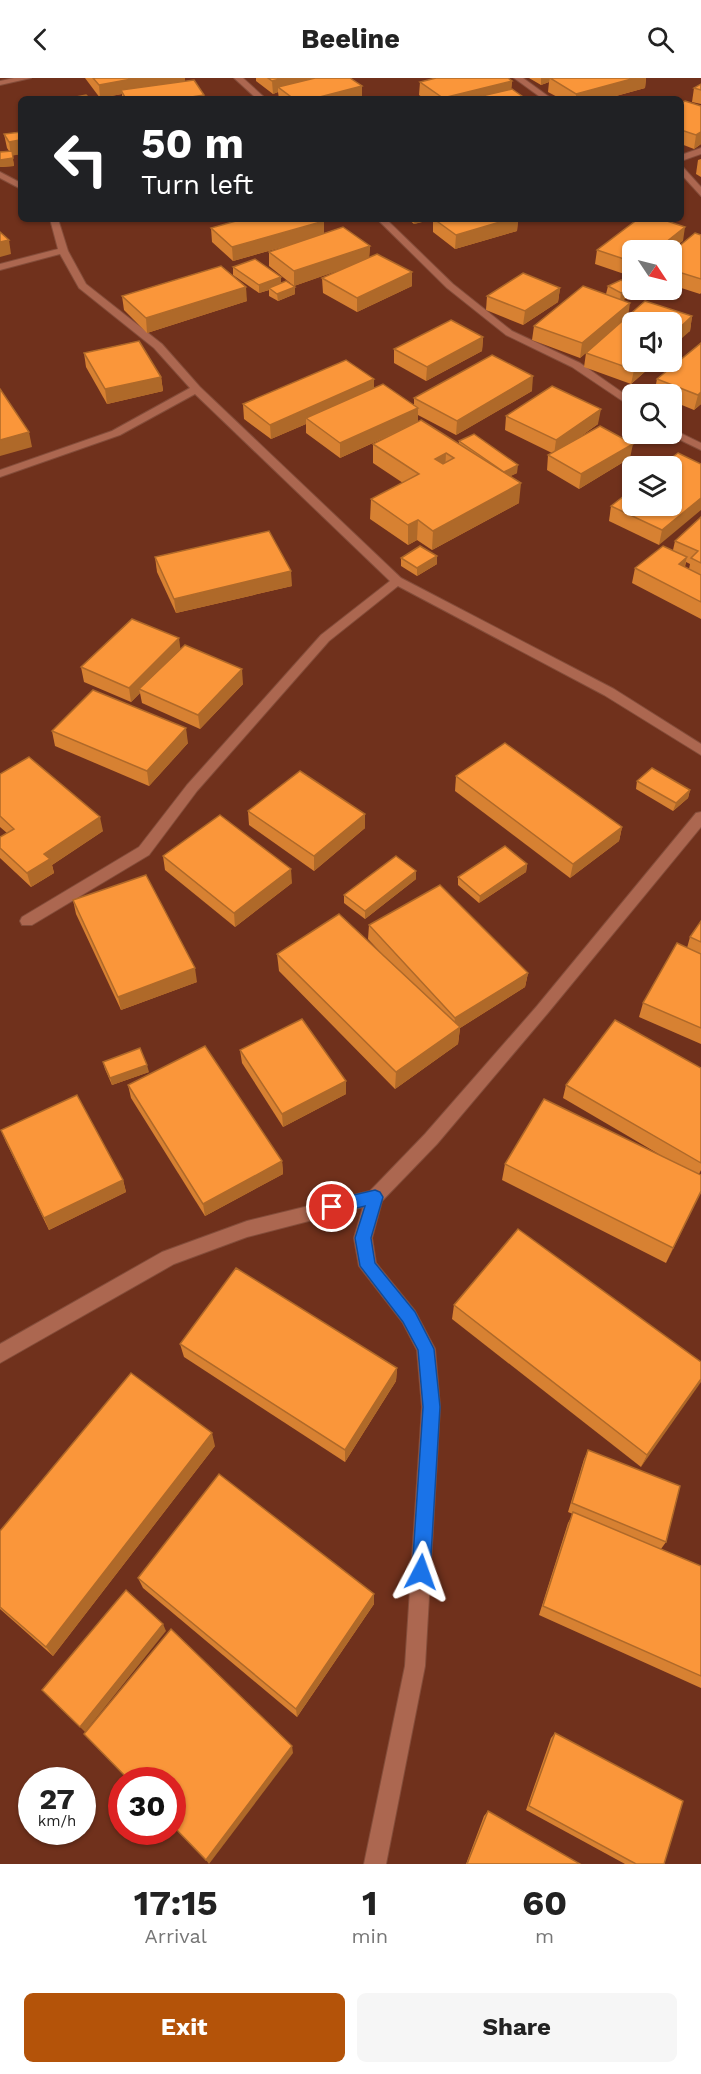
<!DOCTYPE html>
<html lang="en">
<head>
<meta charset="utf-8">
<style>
	:root { --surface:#fff; --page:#f6f6f6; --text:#222; --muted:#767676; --accent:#b45309 }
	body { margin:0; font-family:"Work Sans",sans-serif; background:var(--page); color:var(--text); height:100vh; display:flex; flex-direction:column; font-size:22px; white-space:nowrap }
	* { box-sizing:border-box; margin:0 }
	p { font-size:20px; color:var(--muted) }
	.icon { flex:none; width:33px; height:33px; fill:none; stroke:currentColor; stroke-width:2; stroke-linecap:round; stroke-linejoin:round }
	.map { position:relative; height:1786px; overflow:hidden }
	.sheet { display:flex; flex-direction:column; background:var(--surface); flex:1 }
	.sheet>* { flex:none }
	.banner { position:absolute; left:18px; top:18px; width:666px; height:126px; border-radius:9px; box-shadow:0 2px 4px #0004; background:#202124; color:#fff; overflow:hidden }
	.needle { width:39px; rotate:125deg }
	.fabs { position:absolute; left:622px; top:162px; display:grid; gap:12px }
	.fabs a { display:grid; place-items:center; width:60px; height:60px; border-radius:9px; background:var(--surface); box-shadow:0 2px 4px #0004; font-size:30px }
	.speed { position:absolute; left:18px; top:1689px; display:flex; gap:12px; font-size:30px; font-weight:700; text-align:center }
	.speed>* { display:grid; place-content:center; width:78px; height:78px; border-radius:50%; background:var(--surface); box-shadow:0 2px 4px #0004; line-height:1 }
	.speed small { font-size:15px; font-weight:400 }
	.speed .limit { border:9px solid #d22; background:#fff; color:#111 }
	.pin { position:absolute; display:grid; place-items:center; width:51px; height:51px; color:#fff; margin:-26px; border:3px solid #fff; border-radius:50%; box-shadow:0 2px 6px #0007 }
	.me { position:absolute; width:66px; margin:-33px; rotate:4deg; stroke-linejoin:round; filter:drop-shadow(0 0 4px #0008) }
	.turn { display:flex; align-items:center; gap:21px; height:126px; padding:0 24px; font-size:27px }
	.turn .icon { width:78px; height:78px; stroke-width:2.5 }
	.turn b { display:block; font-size:42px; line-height:51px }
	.eta { display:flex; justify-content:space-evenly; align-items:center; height:102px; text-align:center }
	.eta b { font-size:36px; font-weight:700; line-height:42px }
	.primary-button { display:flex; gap:12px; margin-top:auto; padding:12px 24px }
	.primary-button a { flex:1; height:69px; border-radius:9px; background:var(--accent); color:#fff; font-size:24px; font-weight:700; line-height:69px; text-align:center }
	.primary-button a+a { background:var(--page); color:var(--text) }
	header { display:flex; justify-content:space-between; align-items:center; height:78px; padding:0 24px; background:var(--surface); font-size:27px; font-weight:700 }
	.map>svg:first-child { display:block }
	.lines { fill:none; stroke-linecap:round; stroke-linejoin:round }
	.minor-casing { stroke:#844d3a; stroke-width:2 }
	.minor { fill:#ac6750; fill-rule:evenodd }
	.wall { fill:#d78132; fill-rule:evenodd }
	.shaded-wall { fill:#af6929 }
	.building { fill:#fa963a; stroke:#af6929; stroke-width:1.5; fill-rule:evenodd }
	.route { fill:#1a73e8; stroke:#114b97; stroke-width:1.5 }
</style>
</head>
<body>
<header><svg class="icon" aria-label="back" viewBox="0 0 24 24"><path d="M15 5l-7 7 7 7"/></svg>Beeline<svg class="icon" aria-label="search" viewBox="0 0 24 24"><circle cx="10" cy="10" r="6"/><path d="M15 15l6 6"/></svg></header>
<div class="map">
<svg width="701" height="1786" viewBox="0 0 701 1786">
	<rect width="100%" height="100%" fill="#70311c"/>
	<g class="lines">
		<g class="minor-casing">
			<g id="minor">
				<polygon points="14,0 31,0 0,7 0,3"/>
				<polygon points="234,0 243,0 266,21 257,21"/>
				<polygon points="514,0 523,0 552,21 543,21"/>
				<polygon points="701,70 701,76 681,83 681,77"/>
				<polygon points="681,87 701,109 701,118 681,96"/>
				<polygon points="0,94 21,105 21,111 0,100"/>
				<polygon points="50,141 58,141 68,173 86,206 162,266 200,309 401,500 614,611 701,666 701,677 604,617 398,508 329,563 197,713 149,777 32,847 22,847 20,843 22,839 139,769 187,707 321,557 390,503 195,316 120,357 0,399 0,392 112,353 190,310 154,270 79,210 60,176 0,192 0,186 58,171"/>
				<polygon points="377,141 386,141 453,206 512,253 580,285 633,322 633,330 572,289 506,257 447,210"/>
				<polygon points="672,351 701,365 701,372 668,356 672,356"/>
				<polygon points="701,734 701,749 547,936 437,1066 382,1123 372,1160 376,1185 415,1233 435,1271 440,1329 425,1588 386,1786 364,1786 405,1588 422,1329 417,1272 403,1245 359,1188 354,1160 363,1129 247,1159 174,1186 0,1285 0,1266 162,1174 247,1143 370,1113 425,1056 537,928 696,735"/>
			</g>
		</g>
		<use href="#minor" class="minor"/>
	</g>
	<g class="wall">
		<polygon points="85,0 185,0 185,3 204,17 204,21 122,21 122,16 100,20"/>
		<polygon points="256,0 350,0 362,21 279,21 278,14 273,16 256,3"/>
		<polygon points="529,0 646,0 645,10 605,21 561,21 548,14 549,4 541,7"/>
		<polygon points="512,3 511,11 526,21 425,21 419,17 420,4"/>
		<polygon points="701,6 701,26 692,24 694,10"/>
		<polygon points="681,25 701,66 694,71 681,66"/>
		<polygon points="21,54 21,76 12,77 14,88 0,89 0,74 9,73 7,70 4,56"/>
		<polygon points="701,81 701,99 696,96 698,82"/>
		<polygon points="408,141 518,141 517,153 455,171 433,154 433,141 414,146"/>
		<polygon points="324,143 324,156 370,168 369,179 412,194 412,208 357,234 323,215 322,200 345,190 294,208 269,188 269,174 297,165 233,183 212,164 211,150"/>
		<polygon points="701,157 701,215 700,216 672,207 672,174"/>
		<polygon points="683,163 633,172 633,199 595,186 597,172"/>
		<polygon points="233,189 281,199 281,205 295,216 278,223 269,218 269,212 259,215 233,197"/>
		<polygon points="608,208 635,212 634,217 623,222 628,238 692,238 690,253 633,284 656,284 631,306 584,289 586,275 594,268 580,280 532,262 534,248 606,216"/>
		<polygon points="560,210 558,224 523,247 486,232 487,218"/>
		<polygon points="122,218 247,223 147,255 124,232"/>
		<polygon points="483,259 482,273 426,303 394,285 394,271"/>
		<polygon points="701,265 701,326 694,332 672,323 672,316 654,316 657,301"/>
		<polygon points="84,275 161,299 163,313 107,326 86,289"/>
		<polygon points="374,310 414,327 414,320 532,313 456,357 418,337 418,344 459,366 459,363 517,395 510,398 519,425 432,472 417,462 408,467 370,441 371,421 403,405 373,385 373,366 417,345 340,380 306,355 306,346 271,361 244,341 243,326"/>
		<polygon points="506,338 598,346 577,361 630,380 579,411 547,392 548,377 552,375 505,352"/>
		<polygon points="701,386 659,467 609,443 611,428"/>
		<path d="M701,439V541L632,505L635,490L673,472L675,463ZM686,484L690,486L689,491L685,489Z"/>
		<polygon points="155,479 292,508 176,535 157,494"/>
		<polygon points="401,480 437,486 417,498 401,488"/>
		<polygon points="181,572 243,606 200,651 142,625 140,615 131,624 84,604 81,589"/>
		<polygon points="52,653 188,665 149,708 55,668"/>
		<polygon points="0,696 103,753 52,787 54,795 31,809 0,780 0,759 7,755 0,749"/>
		<polygon points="456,698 622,749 619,763 570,800 455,713"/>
		<polygon points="637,703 690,712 688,720 673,733 636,711"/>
		<polygon points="248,733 365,736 365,750 314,793 249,747"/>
		<polygon points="163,778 292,805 235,849 165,792"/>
		<polygon points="527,786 526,794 479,825 458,807 458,799"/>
		<polygon points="416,793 416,801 365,841 344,825 344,817"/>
		<polygon points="73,822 197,904 121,932 76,836"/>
		<polygon points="701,843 701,966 639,939 643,925 687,870 690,859"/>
		<polygon points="369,847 528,895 525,909 460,950 458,966 395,1011 279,893 277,876 385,879 368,861"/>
		<polygon points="240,972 346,1003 346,1016 283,1049 242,985"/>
		<polygon points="103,984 149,994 112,1007 105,991"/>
		<polygon points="701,990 701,1092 699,1096 701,1113 666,1185 502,1102 505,1086 662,1078 563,1020 566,1007"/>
		<polygon points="128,1007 282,1083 283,1096 205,1138 131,1020"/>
		<polygon points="1,1052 123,1102 126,1114 49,1152 6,1064"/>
		<polygon points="454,1227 701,1284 641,1389 452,1241"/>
		<polygon points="180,1266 397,1290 396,1303 345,1384 184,1279"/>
		<polygon points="215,1368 53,1578 0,1531 0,1453"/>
		<polygon points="588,1372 666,1464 661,1471 701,1488 701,1610 539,1537 568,1445 573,1436 568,1434 584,1381"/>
		<polygon points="138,1500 374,1526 297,1639 143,1510"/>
		<polygon points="555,1655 664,1786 625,1786 526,1732 551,1660"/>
		<polygon points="488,1733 580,1786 466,1786 484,1738"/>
	</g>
	<g class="shaded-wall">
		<polygon points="137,0 185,0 185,4 121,12 122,16 100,20 99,7"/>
		<polygon points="283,0 337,0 278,9 278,14 273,16 272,3"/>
		<polygon points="541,0 563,0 550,0 549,4 541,7"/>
		<polygon points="635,0 646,0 645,10 605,21 576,21 576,16"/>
		<polygon points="512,3 511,16 491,21 443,21 443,20"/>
		<polygon points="362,8 362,21 312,21"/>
		<polygon points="204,17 204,21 179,21"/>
		<polygon points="701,54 701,66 694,71 696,57"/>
		<polygon points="19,62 21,76 11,78 9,64"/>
		<polygon points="13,80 14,88 0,89 0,82"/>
		<polygon points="415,141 435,141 414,146"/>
		<polygon points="510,141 518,141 517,153 455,171 456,157"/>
		<polygon points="324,143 324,157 233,183 232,169"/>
		<polygon points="685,149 683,163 671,172 656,172"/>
		<polygon points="9,162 11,176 0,179 0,164"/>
		<polygon points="370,168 369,182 294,208 294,193"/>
		<polygon points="412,194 412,208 357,234 357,220"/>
		<polygon points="281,199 281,207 269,210 269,212 259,215 259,207"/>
		<polygon points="246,209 247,223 147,255 146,240"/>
		<polygon points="295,209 295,216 278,223 277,216"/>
		<polygon points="560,210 558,224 523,247 525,233"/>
		<polygon points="633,210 633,212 635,212 634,217 620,223 621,215"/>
		<polygon points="630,225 628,239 580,280 582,265"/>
		<polygon points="692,238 690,253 672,269 672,257"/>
		<polygon points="483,259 482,273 426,303 427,289"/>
		<polygon points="643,284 656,284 631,306 634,292"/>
		<polygon points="533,298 532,313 456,357 457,343"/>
		<polygon points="161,299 163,313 107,326 105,311"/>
		<polygon points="374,301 374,316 306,340 306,346 271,361 270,347"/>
		<polygon points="701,314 701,326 694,332 698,317"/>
		<polygon points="418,330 418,344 340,380 340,365"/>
		<polygon points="601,331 598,346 554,377 556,362"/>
		<polygon points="29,354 32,369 0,378 0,362"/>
		<polygon points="633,366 630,380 579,411 581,396"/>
		<polygon points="446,375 445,394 435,381"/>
		<polygon points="518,387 517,395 503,402 504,394"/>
		<polygon points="521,405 519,425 432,472 433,453"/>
		<polygon points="701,420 701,432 659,467 662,452"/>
		<polygon points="418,442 417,462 408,467 408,447"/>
		<polygon points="437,478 437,486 417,498 417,490"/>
		<polygon points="687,479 683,494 679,486"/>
		<polygon points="291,493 292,508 176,535 174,521"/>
		<polygon points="179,560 181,575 139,611 140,615 131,624 129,610"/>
		<polygon points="242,591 243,606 200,651 198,637"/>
		<polygon points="186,650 188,665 149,708 147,693"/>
		<polygon points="690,712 688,720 673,733 676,725"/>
		<polygon points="365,736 365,750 314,793 314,778"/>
		<polygon points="100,739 103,753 52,787 54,795 31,809 27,795 44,776"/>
		<polygon points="622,749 619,763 570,800 573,786"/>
		<polygon points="527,786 526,794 479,825 480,818"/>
		<polygon points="291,791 292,805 235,849 234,835"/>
		<polygon points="416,793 416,801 365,841 365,833"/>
		<polygon points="195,890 197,904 121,932 118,919"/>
		<polygon points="528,895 525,909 460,950 458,966 395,1011 396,994 453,954 455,940"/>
		<polygon points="147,987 149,994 112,1007 110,1000"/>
		<polygon points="346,1003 346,1016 283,1049 282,1036"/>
		<polygon points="282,1083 283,1096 205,1138 203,1126"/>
		<polygon points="123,1102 126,1114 49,1152 44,1140"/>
		<polygon points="701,1113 701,1115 666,1185 673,1170"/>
		<polygon points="397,1290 396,1303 345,1384 345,1372"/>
		<polygon points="701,1301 701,1304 641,1389 647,1377"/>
		<polygon points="212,1355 215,1368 53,1578 46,1569"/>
		<polygon points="374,1516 374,1526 297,1639 296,1631"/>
		<polygon points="163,1546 166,1553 85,1654 80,1649"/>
		<polygon points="292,1668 293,1675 209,1786 206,1782"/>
	</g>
	<g class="building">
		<polygon points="93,0 137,0 99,7"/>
		<polygon points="268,0 283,0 272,3"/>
		<polygon points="315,0 350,0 362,8 312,21 294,21 278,9"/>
		<polygon points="436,0 508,0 512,3 443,20 420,4"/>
		<polygon points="550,0 635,0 576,16"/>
		<polygon points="194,2 204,17 179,21 126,21 121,12"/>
		<polygon points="701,6 701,12 694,10"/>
		<polygon points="512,11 526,21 469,21"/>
		<polygon points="86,17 90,21 72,21 71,20"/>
		<polygon points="685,23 701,28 701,54 696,57 681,52 681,25"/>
		<polygon points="21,54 21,66 19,62 9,64 4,56"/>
		<polygon points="12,73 13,80 0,82 0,74"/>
		<polygon points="243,141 322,141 324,143 232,169 211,150"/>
		<polygon points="434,141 510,141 456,157"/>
		<polygon points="638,141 661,141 685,149 656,172 633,172 633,184 597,172"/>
		<polygon points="343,149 370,168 294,193 269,174"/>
		<polygon points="0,154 9,162 0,164"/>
		<polygon points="695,155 701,157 701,201 672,192 672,174"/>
		<polygon points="377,176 412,194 357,220 322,200"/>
		<polygon points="255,181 281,199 259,207 233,189"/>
		<polygon points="221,188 246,209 146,240 122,218"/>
		<polygon points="523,195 560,210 525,233 487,218"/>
		<polygon points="621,202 633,208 633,210 621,215 608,208"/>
		<polygon points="286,203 295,209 277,216 269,210"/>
		<polygon points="583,208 630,225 582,265 534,248"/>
		<polygon points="645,223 692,238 672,257 672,244 633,244 633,284 643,284 634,292 586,275"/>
		<polygon points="451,242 483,259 427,289 394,271"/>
		<polygon points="139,263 161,299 105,311 84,275"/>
		<polygon points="701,265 701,314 698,317 657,301"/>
		<polygon points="492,277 533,298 457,343 414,320"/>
		<polygon points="346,282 374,301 270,347 243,326"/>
		<polygon points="383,306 418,330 340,365 306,340"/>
		<polygon points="552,308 601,331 556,362 506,338"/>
		<polygon points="0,311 29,354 0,362"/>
		<path d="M421,342L521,405L433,453L418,442L408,447L371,421L419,396L373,366ZM446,375L454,380L443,386L435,381Z"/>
		<polygon points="600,348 633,366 581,396 548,377"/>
		<polygon points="474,356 518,387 504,394 459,363"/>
		<polygon points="678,375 701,386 701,420 662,452 611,428 633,411 633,428 672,428 672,388 661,388"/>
		<polygon points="701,439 701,485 691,480 698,473 675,463"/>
		<polygon points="269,453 291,493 174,521 155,479"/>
		<polygon points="420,468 437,478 417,490 401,480"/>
		<polygon points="663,468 687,479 679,486 701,497 701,524 635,490"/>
		<polygon points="132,541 179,560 129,610 81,589"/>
		<polygon points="185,567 242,591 198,637 139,611"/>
		<polygon points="93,612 186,650 147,693 52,653"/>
		<polygon points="505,665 622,749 573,786 456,698"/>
		<polygon points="29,679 100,739 44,776 50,781 27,795 0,770 0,759 14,751 0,738 0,696"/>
		<polygon points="652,690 690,712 676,725 637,703"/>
		<polygon points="300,693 365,736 314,778 248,733"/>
		<polygon points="220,737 291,791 234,835 163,778"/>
		<polygon points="505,768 527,786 480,818 458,799"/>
		<polygon points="396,778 416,793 365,833 344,817"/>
		<polygon points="146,797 195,890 118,919 73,822"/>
		<polygon points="440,807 528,895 455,940 369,847"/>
		<polygon points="339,836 460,949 396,994 277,876"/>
		<polygon points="701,843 701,864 690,859"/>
		<polygon points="677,865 701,876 701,950 643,925"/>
		<polygon points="302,941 346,1003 282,1036 240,972"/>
		<polygon points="615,942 701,990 701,1085 566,1007"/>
		<polygon points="205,968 282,1083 203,1126 128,1007"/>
		<polygon points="140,970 147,987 110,1000 103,984"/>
		<polygon points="77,1017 123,1102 44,1140 1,1052"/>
		<polygon points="544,1021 701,1097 701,1113 673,1170 505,1086"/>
		<polygon points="518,1151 701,1284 701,1301 647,1377 454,1227"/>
		<polygon points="236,1190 397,1290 345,1372 180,1266"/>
		<polygon points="131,1295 212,1355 46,1569 0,1529 0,1453"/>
		<polygon points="588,1372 680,1408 666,1464 572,1425"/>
		<polygon points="219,1396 374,1516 296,1631 138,1500"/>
		<polygon points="573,1434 701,1488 701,1598 543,1528"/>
		<polygon points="126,1512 163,1546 80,1649 42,1612"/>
		<polygon points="171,1551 292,1668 206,1782 172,1747 172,1702 129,1702 84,1656"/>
		<polygon points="555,1655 683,1723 664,1786 636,1786 529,1728"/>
		<polygon points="488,1733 580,1786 467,1786"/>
	</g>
	<polygon class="route" points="375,1112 380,1114 383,1119 371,1160 375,1185 415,1234 434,1271 440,1329 430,1494 427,1500 421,1503 415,1500 412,1494 423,1329 418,1272 403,1244 360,1188 355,1160 365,1128 332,1136 327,1134 325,1129 327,1124 332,1122"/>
</svg>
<div class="fabs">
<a><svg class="needle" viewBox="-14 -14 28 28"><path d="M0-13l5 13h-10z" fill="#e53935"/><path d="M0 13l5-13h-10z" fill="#767676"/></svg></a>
<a><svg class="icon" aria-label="sound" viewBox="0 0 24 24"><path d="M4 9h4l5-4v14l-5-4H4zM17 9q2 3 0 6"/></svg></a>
<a><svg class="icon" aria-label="search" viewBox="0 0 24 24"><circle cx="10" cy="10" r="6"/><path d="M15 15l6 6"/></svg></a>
<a><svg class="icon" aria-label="layers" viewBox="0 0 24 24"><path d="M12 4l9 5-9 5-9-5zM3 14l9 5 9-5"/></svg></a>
</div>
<div class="speed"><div>27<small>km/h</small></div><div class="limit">30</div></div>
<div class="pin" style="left:332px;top:1129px;background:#d93025"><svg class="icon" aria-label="arrive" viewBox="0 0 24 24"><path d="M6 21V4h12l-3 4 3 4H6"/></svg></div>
<svg class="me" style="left:421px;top:1494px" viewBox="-20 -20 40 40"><path d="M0-17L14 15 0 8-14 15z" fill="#1a73e8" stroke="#fff" stroke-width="4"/></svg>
<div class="banner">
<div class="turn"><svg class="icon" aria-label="left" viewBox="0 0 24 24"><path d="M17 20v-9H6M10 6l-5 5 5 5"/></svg><div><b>50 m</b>Turn left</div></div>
</div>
</div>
<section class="sheet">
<div class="eta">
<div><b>17:15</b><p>Arrival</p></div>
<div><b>1</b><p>min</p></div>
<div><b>60</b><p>m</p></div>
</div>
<div class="primary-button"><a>Exit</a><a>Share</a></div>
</section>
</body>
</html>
